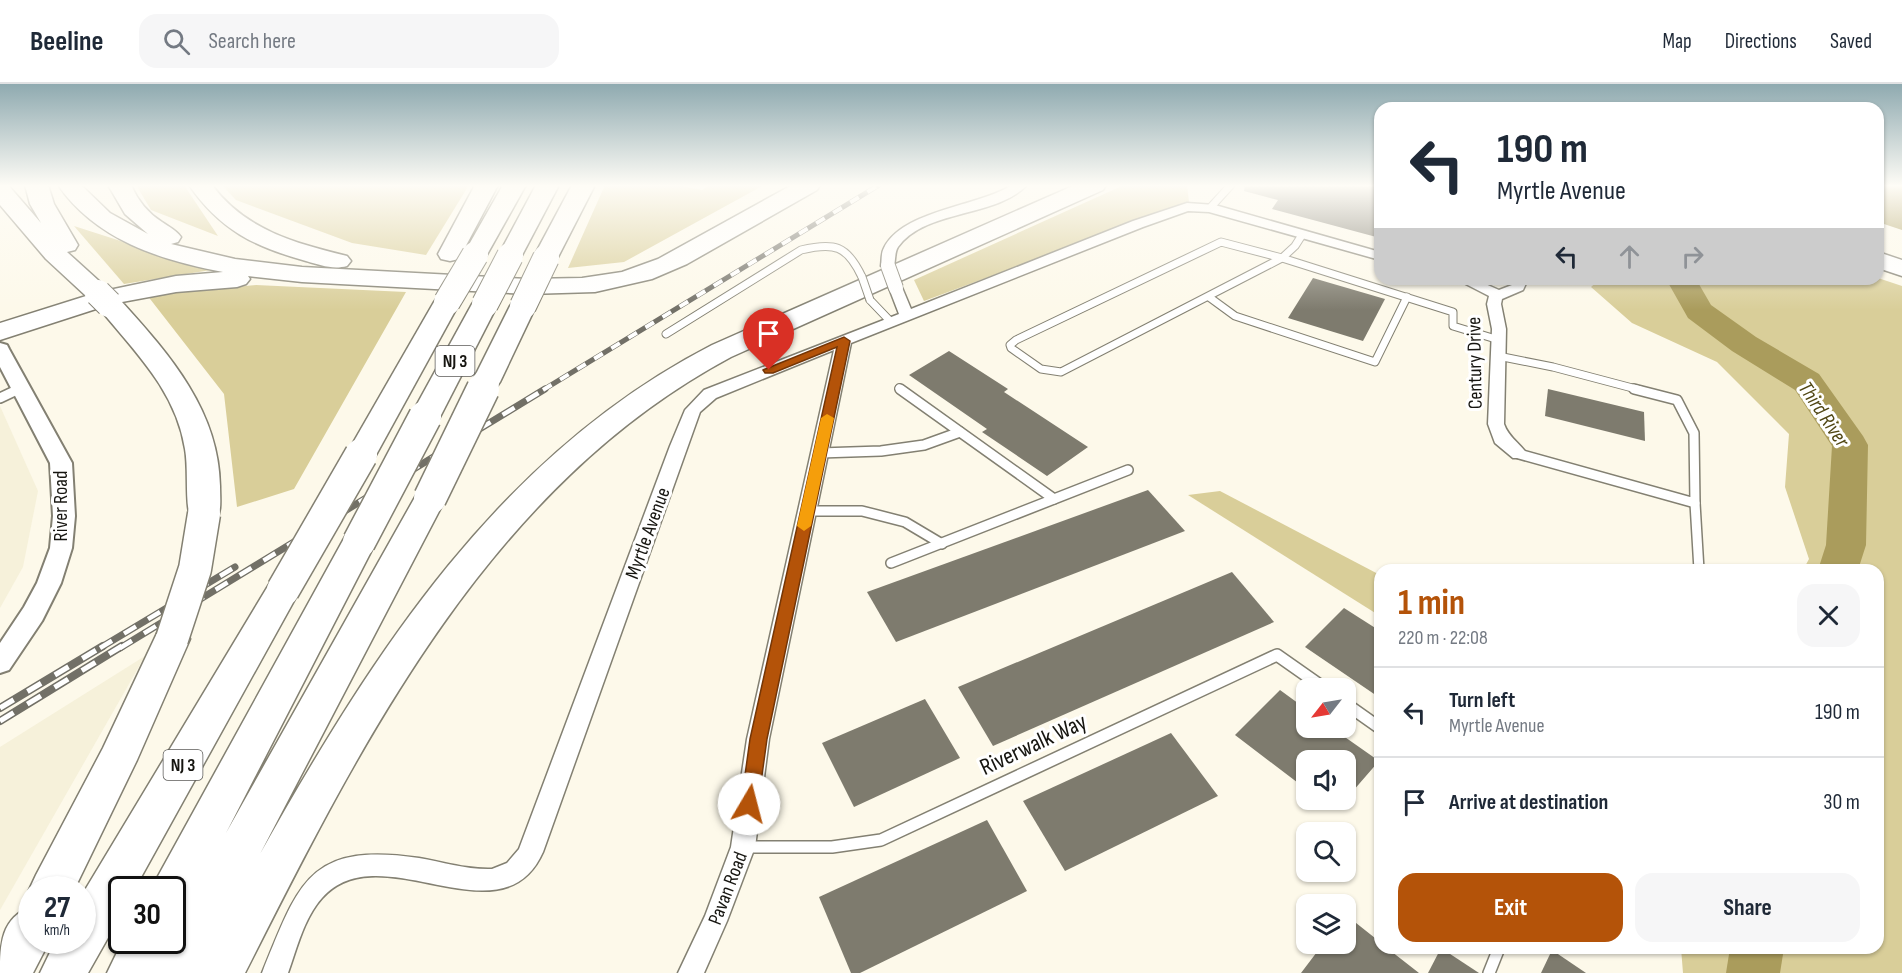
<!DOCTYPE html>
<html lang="en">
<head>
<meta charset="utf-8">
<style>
	:root { --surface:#fff; --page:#f6f6f7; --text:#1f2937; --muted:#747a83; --line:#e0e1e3; --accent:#b45309 }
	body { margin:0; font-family:"Sofia Sans Condensed",sans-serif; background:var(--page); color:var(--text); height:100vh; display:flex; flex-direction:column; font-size:22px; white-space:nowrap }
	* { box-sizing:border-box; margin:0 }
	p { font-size:20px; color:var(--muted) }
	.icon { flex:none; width:33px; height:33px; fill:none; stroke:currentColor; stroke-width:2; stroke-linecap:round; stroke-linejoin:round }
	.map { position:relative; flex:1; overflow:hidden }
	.sheet { position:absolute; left:1374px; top:480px; width:510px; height:390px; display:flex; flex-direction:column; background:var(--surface); border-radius:18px; box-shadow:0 2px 4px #0004 }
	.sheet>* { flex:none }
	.hud { position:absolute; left:1374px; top:18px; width:510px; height:183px; border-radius:18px; box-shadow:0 2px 4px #0004; background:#fff; color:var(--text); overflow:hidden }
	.needle { width:39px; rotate:239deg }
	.controls { position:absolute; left:1296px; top:594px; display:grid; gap:12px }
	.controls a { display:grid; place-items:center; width:60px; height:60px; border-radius:12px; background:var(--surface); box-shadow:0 2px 4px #0004; font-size:30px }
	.speed { position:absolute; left:18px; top:792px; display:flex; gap:12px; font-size:30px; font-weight:700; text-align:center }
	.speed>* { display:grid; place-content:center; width:78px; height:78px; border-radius:50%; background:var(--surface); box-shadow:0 2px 4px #0004; line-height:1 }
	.speed small { font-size:15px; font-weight:400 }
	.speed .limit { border:3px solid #111; border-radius:9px; background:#fff; color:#111 }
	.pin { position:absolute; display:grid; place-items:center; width:51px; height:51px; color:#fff; margin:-62px -26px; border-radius:50% 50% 50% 0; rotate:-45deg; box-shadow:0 0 6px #0007 }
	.pin .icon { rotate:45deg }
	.me { position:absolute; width:66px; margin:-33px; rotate:8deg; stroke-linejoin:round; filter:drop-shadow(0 0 4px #0008) }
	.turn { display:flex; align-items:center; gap:21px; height:126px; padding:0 24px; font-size:27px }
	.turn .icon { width:78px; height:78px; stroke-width:2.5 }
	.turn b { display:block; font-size:42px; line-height:51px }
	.lanes { display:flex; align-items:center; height:57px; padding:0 24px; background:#0003; justify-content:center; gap:30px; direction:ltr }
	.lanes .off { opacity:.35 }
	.round { display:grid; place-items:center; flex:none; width:63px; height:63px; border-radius:18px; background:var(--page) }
	.headline { display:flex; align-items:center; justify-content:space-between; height:102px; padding:0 24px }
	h1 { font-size:36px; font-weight:700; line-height:45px; color:var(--accent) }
	.cta { display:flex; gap:12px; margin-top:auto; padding:12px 24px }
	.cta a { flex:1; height:69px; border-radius:18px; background:var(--accent); color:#fff; font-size:24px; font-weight:700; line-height:69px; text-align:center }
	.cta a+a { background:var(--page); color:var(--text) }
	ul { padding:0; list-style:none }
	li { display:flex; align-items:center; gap:18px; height:90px; padding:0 24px; border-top:2px solid var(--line) }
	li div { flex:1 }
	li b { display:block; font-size:22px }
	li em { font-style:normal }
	header { display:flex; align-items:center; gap:36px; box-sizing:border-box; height:84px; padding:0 30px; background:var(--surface); border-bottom:2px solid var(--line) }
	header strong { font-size:28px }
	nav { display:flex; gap:33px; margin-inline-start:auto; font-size:21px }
	.search { width:420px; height:54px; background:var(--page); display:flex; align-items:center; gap:15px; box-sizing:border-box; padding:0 21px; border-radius:18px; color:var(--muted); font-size:22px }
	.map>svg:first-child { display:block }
	.built { fill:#f6f1da }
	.green { fill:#d9ce99 }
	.water { fill:#aa9c5c }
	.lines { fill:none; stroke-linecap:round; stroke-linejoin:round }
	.river { fill:#aa9c5c; fill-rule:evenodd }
	.building { fill:#7e7b6e }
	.service-far2-casing { stroke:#838072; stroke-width:9 }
	.service-far1-casing { stroke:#838072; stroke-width:12 }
	.service-casing { stroke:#838072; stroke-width:14 }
	.minor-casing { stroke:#838072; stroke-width:3 }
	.tertiary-casing { stroke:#838072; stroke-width:4 }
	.motorway-casing { stroke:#838072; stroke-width:3 }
	.service-far2 { stroke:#fff; stroke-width:7 }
	.service-far1 { stroke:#fff; stroke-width:9 }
	.service { stroke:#fff; stroke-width:11 }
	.minor { fill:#fff; fill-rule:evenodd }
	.tertiary { fill:#fff; fill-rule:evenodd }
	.motorway { fill:#fff; fill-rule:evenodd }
	.rail-far2-casing { stroke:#727067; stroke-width:5 }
	.rail-far1-casing { stroke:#727067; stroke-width:7 }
	.rail-casing { stroke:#727067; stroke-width:8 }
	.rail-far2 { stroke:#fff; stroke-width:4; stroke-dasharray:10; stroke-linecap:butt }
	.rail-far1 { stroke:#fff; stroke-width:4.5; stroke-dasharray:14; stroke-linecap:butt }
	.rail { stroke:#fff; stroke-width:5; stroke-dasharray:16; stroke-linecap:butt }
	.service-bridge-casing { stroke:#838072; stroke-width:9; stroke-linecap:butt }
	.minor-bridge-casing { stroke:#838072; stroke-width:16; stroke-linecap:butt }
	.motorway-bridge-far1-casing { stroke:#838072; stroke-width:28; stroke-linecap:butt }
	.motorway-bridge-casing { stroke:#838072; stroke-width:35; stroke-linecap:butt }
	.service-bridge { stroke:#fff; stroke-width:7 }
	.minor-bridge { stroke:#fff; stroke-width:14 }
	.motorway-bridge-far1 { stroke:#fff; stroke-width:26 }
	.motorway-bridge { stroke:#fff; stroke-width:32 }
	.route { fill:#b45309; stroke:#753606; stroke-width:1.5 }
	.slow { fill:#f59e0b }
	.labels { text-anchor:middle; stroke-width:6; stroke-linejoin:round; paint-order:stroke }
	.shield { fill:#fff; stroke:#5c5b58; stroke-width:1.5 }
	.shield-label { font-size:18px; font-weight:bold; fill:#161510 }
	.street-label { font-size:20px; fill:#161510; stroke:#fff }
	.water-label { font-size:21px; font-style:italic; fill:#514714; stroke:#fff }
	.near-street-label { font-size:24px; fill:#161510; stroke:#fff }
</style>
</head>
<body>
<header>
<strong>Beeline</strong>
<div class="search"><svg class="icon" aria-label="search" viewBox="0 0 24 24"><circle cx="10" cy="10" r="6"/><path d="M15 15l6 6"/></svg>Search here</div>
<nav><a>Map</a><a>Directions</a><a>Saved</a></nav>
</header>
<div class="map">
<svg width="1902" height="889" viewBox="0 0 1902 889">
	<rect width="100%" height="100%" fill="#fdf9ea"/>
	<g class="built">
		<polygon points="0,322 38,407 23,483 0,524"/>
		<polygon points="145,572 0,826 0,663"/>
	</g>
	<g class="green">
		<polygon points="136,101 184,101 218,152 151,126"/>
		<polygon points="222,101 469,101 426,171 352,159 236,116"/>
		<polygon points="605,101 676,101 702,106 709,101 764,101 624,178 568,184"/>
		<polygon points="1124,101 1187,101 1189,118 924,217 914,196"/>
		<polygon points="74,142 211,186 124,200"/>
		<polygon points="1878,194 1902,202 1902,889 1683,889 1681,864 1878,864 1878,486 1803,486 1809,475 1785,403 1789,350 1717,278 1632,239 1591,203 1600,195"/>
		<polygon points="256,201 406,208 294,405 237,423 224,310 147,211"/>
		<polygon points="1220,407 1380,491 1380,532 1188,411"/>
	</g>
	<polygon class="water" points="1878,101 1902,101 1902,146 1878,138"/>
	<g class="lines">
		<g class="river">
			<polygon points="1666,195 1696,195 1711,221 1756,253 1819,290 1863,352 1868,361 1866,461 1858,486 1818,486 1826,461 1832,362 1795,306 1732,267 1688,234"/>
			<polygon points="1730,864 1784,864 1780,889 1726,889"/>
		</g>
	</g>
	<g class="building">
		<polygon points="1245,101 1380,101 1380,154 1272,125 1278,116 1244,107"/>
		<polygon points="1313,194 1385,215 1363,257 1288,234"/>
		<polygon points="949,267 1008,305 1004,308 1088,363 1047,392 982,348 987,345 909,291"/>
		<polygon points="1548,305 1644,328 1645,357 1545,332"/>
		<polygon points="1148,406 1185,447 896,558 867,508"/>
		<polygon points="1232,488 1274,538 993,662 958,603"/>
		<polygon points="1344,524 1380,547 1380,614 1305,563"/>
		<polygon points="1280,606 1306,625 1306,644 1332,644 1379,677 1346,715 1346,676 1306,676 1306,705 1235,651"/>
		<polygon points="925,615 960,674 854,723 822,659"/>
		<polygon points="1171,649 1218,712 1065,787 1023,717"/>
		<polygon points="987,736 1027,807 860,889 851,889 819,813"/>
		<polygon points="1346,831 1380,858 1380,864 1387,864 1419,889 1301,889 1323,860 1346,860"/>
		<polygon points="1441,864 1479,889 1428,889"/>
		<polygon points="1552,866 1586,889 1541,889"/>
	</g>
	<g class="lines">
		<g class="service-far2-casing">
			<g id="service-far2">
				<polyline points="1210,124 1231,101"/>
				<polyline points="1302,151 1295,162 1282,174 1453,228 1453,242 1499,256"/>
				<polygon points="1221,158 1282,174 1061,288 1041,285 1011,264 1010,261 1016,256"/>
				<polyline points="1209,213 1235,232 1375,278 1407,213"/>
				<polyline points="870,216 891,238"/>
				<path d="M666,250L801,166C834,158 847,161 862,193"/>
				<polyline points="1498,272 1553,283 1640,306"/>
				<polyline points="899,304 902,306"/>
				<polyline points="16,306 22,303"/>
			</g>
		</g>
		<g class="service-far1-casing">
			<g id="service-far1">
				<polyline points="900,305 1054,415"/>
				<polyline points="0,314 19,305"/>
				<polyline points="820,369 881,367 924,361 960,348"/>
				<polyline points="1519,370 1695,419 1694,349 1677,316 1634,305"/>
				<polyline points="1695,419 1699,486"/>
				<polyline points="807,427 862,427 905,438 942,460"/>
				<polyline points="891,479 1128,386"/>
			</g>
		</g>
		<g class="service-casing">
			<g id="service">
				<polyline points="1346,620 1380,644"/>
				<polyline points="745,763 832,763 881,756 1277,571 1324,604"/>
				<polyline points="1489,889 1499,864"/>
			</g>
		</g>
		<g class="minor-casing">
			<g id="minor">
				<path d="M1012,101H1027C996,134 925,125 898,163C894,169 896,178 893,185L888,186L881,182C882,176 881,169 884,164C903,126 977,123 1012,101Z"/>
				<path d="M1187,119L1215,121L1380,168V176L1209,128L1188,127L1143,143L851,259L769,655L755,763L727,837L704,889H678L705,832L731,763L747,655L834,266L716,314L700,328L543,768C502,861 380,748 322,814C304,834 297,864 288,889H262C299,799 308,758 419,774C443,778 468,786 492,785L507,779L519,765L670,362L685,326L704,306L899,230L889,204L891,201H901L911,225L1133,137Z"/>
				<path d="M1456,195H1474L1499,206L1512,201L1514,195H1528L1523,206L1502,215L1501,220L1506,245L1504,340C1509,354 1519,358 1527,370L1525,374H1513L1495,359L1488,340L1492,245L1487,220L1489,212Z"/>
			</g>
		</g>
		<g class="tertiary-casing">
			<polygon id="tertiary" points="0,259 7,261 9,265 72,379 75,432 72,464 61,499 42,537 9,586 0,589 0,559 24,523 37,499 50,464 53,432 50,379 0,283"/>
		</g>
		<g class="motorway-casing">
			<g id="motorway">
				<path d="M0,101H8L41,139L30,120L25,101H48L54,120L78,161L75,166L67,168L109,206L176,192L223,188C160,176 96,156 58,101H81L110,129L148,150L125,130L108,101H131C138,117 148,129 162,138C169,143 176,146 181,153L178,158L171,160L235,175L302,183L528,195L582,194L622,188L658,175L792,101H820L817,106L687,180L652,195L595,208L528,210L302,198L248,192L250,195L246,200L237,203L176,208L122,218C170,271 219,327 220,402C220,415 222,427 216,438L204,442L192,438C184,423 189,386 185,365C176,307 135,268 99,224L0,256V239L86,212L46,175L0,121Z"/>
				<path d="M189,101H212C245,146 295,159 347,172L351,177L347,182C333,186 320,181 306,177C255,163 220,146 189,101Z"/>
				<polygon points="475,101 498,101 459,175 450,177 441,175 438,170"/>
				<polygon points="503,101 526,101 484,176 475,178 466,176 463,171"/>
				<polygon points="536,101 559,101 519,177 510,179 501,177 498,172"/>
				<polygon points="572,101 595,101 555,179 546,182 537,179 533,174"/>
				<path d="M1075,101H1106L1103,106L731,273C490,402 363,655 245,889H107L123,856H172V844L183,826L172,830V806H152L157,794L347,449L359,446L371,449L376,458L226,749L419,406L430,403L441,406L446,414L260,770C373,569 500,370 712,261Z"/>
				<polygon points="1878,168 1902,176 1902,192 1878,184"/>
				<polygon points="447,210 456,212 460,218 376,371 372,378 361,382 350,378 346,371 434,218 438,212"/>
				<polygon points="485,212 494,214 498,220 440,333 436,340 425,343 414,340 410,333 472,220 476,214"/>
				<polygon points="523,214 532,216 536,222 500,298 496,304 486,307 476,304 472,298 510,222 514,216"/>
				<polygon points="283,493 295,497 300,506 134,806 122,806 122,829 88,889 40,889 56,856 82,856 82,811 271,497"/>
				<polygon points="172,540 185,545 190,555 137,676 74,806 32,806 32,811 29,806 36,791 103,664 159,545"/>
				<path d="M32,822V856H49L48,860L33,889H0C0,860 1,834 32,822Z"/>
			</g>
		</g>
		<use href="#service-far2" class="service-far2"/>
		<use href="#service-far1" class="service-far1"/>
		<use href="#service" class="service"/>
		<use href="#minor" class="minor"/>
		<use href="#tertiary" class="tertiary"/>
		<use href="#motorway" class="motorway"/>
		<g class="rail-far2-casing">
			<polyline id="rail-far2" points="543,306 879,101"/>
		</g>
		<g class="rail-far1-casing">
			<g id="rail-far1">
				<polyline points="100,564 235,483"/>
				<polyline points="120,564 545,305"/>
			</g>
		</g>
		<g class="rail-casing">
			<g id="rail">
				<polyline points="0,624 103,562"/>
				<polyline points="0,637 122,562"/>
			</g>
		</g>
		<use href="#rail-far2" class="rail-far2"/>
		<use href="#rail-far1" class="rail-far1"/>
		<use href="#rail" class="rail"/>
		<g class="service-bridge-casing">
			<polyline id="service-bridge" points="862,193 870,216"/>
		</g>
		<g class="minor-bridge-casing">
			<polyline id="minor-bridge" points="888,182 896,204"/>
		</g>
		<g class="motorway-bridge-far1-casing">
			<g id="motorway-bridge-far1">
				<polyline points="98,209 109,220"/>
				<polyline points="447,218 475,171"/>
				<polyline points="485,220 510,172"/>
				<polyline points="523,222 546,174"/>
				<polyline points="482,306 486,298"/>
			</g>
		</g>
		<g class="motorway-bridge-casing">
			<g id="motorway-bridge">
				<polyline points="430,414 483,305"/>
				<polyline points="359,458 425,333"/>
				<polyline points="283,506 361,371"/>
				<polyline points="172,555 195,485 204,430"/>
			</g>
		</g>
		<use href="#service-bridge" class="service-bridge"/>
		<use href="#minor-bridge" class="minor-bridge"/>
		<use href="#motorway-bridge-far1" class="motorway-bridge-far1"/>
		<use href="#motorway-bridge" class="motorway-bridge"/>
	</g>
	<linearGradient id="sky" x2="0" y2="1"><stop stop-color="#8faab0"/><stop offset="0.45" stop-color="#fefcf6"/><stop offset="1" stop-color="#fefcf6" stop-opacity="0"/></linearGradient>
	<rect width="1902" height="226" fill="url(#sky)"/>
	<polygon class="route" points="844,253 850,257 767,655 758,720 755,725 749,727 743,725 741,720 750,655 837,263 773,289 765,289 763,286"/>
	<polygon class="slow" points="827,330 834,334 811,442 804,447 797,442 821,334"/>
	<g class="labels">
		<g class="shield">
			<rect x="435.5" y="262" width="39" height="30" rx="4.5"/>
			<rect x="163.5" y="666" width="39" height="30" rx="4.5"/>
		</g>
		<g class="shield-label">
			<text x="455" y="283">NJ 3</text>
			<text x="183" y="687">NJ 3</text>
		</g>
		<g class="street-label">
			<text transform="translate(1474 279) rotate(-91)" y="7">Century Drive</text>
			<text transform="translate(60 422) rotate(-90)" y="7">River Road</text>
			<text transform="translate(647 449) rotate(-70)" y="7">Myrtle Avenue</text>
			<text transform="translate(727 804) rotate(-69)" y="7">Pavan Road</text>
		</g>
		<g class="water-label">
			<text transform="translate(1824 330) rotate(56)" y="7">Third River</text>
		</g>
		<g class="near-street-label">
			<text transform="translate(1033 660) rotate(-25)" y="8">Riverwalk Way</text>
		</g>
	</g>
</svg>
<div class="controls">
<a><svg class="needle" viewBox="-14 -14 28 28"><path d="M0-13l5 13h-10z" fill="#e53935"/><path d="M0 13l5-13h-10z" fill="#747a83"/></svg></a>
<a><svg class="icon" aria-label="sound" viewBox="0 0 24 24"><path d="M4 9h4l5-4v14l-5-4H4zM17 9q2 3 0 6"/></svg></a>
<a><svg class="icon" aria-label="search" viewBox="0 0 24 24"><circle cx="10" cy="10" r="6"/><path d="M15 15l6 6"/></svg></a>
<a><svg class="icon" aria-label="layers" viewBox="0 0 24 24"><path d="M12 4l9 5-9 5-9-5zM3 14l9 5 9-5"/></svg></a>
</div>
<div class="speed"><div>27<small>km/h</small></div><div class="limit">30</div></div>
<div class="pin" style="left:769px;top:286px;background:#d93025"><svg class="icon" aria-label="arrive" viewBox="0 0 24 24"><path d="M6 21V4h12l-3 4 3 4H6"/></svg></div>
<svg class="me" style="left:749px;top:720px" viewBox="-20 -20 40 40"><circle r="19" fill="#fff"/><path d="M0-13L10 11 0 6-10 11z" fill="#b45309"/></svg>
<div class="hud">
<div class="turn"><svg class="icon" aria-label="left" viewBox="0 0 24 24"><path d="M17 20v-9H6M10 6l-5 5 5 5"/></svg><div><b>190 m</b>Myrtle Avenue</div></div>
<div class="lanes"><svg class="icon" aria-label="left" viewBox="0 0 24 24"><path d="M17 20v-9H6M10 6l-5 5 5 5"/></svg><svg class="icon off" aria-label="ahead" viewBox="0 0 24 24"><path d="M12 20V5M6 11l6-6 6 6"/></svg><svg class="icon off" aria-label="right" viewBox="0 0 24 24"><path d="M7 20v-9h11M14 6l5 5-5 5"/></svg></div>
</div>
<section class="sheet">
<div class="headline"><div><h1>1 min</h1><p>220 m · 22:08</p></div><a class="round"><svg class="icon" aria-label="close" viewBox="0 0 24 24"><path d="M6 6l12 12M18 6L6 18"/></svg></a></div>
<ul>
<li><svg class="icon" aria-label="left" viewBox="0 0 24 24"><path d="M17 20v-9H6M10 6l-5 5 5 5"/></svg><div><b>Turn left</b><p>Myrtle Avenue</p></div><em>190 m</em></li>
<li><svg class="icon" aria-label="arrive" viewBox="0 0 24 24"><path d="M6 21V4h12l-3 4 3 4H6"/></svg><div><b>Arrive at destination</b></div><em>30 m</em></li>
</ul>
<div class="cta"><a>Exit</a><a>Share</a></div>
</section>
</div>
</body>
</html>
